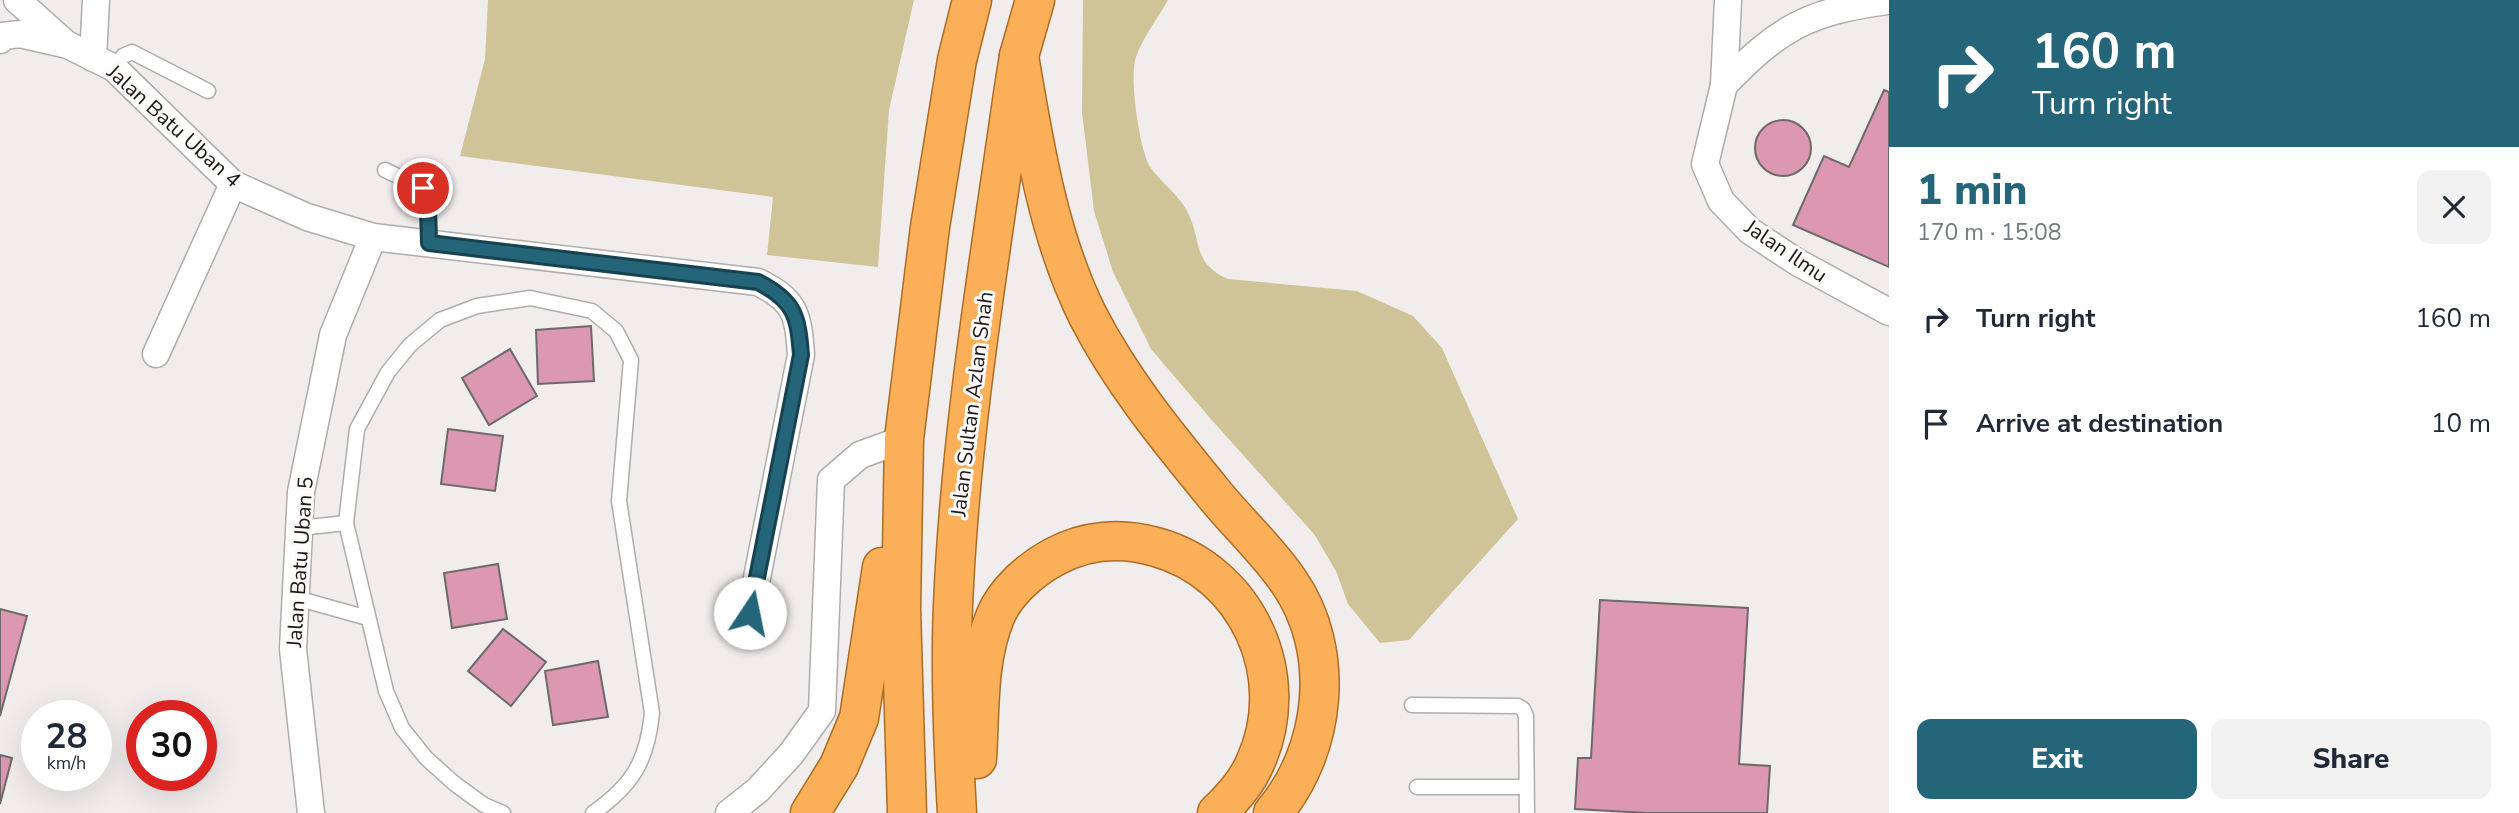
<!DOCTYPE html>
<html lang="en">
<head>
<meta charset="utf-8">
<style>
	:root { --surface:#fff; --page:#f2f2f3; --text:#1f2937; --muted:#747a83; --accent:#25657a }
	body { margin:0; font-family:"Nunito Sans",sans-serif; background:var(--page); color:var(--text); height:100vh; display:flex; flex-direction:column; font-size:26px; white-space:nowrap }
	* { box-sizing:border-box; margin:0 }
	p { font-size:23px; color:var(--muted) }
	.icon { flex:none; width:38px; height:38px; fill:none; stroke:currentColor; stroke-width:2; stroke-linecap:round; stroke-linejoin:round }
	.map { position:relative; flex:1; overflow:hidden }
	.side { display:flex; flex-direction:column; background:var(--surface); width:630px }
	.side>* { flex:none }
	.hud { background:#25657a; color:#fff; overflow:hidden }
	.speed { position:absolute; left:21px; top:700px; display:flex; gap:14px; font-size:35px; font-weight:700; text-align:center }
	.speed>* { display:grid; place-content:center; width:91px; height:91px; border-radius:50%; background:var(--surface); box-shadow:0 7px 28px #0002; line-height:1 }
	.speed small { font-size:18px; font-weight:400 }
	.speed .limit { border:10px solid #d22; background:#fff; color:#111 }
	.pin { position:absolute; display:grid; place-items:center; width:60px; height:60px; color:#fff; margin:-30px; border:4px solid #fff; border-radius:50%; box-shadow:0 2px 7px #0007 }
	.me { position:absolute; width:77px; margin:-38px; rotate:11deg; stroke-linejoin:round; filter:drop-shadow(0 0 5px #0008) }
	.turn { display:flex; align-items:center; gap:24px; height:147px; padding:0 28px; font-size:32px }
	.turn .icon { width:91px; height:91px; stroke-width:2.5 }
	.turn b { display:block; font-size:49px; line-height:60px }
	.round { display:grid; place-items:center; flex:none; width:74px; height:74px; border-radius:14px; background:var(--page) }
	.headline { display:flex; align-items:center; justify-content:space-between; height:119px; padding:0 28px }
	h1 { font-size:42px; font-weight:800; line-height:52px; color:var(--accent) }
	.action { display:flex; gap:14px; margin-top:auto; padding:14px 28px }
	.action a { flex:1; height:80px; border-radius:14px; background:var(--accent); color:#fff; font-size:28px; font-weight:800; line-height:80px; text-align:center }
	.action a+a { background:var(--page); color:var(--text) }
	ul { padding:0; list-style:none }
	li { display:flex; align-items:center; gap:21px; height:105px; padding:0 28px }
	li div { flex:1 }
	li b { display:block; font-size:26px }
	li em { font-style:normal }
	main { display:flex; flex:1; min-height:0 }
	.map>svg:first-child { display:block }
	.green { fill:#cec497 }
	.building { fill:#dc98b0; stroke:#6d6a6b; stroke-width:2 }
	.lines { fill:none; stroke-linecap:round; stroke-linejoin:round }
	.service-casing { stroke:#b0acab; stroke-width:17 }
	.minor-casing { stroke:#b0acab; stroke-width:29 }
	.trunk-casing { stroke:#ab6d26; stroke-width:41 }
	.service { stroke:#fff; stroke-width:14 }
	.minor { stroke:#fff; stroke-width:26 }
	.trunk { stroke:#faaf58; stroke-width:38 }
	.route-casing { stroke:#18424f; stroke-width:18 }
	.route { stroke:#25657a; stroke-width:12 }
	.labels { text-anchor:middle; stroke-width:6; stroke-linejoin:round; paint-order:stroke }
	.street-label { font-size:21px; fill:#191717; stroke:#fefaf9 }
</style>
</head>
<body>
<main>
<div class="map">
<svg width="1889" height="813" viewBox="0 0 1889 813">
	<rect width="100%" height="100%" fill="#f1edec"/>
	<g class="green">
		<polygon points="488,0 914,0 889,110 878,267 767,255 773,197 460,156 485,59"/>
		<path d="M1083,0H1168C1158,18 1143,37 1136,57C1129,77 1139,143 1148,163C1154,176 1177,193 1186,209C1203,239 1190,262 1228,279L1357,291L1413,316L1442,348L1518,519L1409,640L1380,643L1348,604L1336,571L1314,534L1209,417L1151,349L1113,272L1094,211L1082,113Z"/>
	</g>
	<g class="building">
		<polygon points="1884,90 1889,92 1889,267 1793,225 1824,156 1849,167"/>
		<circle cx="1783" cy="148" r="28"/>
		<polygon points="591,326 594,381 538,384 536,330"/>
		<polygon points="510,349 537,396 489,425 462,378"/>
		<polygon points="448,429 503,436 495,491 441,484"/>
		<polygon points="498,564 507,619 452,628 444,573"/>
		<polygon points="1600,600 1748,608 1739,764 1770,766 1767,813 1647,813 1575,809 1578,758 1591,758"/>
		<polygon points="0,609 27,616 0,716"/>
		<polygon points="503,629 546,662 511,706 468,671"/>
		<polygon points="598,661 608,717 553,725 545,671"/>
		<polygon points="0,755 12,758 0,804"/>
	</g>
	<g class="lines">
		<g class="service-casing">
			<g id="service">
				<polyline points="114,68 123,56 132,52 208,91"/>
				<polyline points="385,170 423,188 428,208 430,243"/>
				<polyline points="300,528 346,523"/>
				<polyline points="296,598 368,618"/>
				<polyline points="1412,705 1518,706 1523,709 1526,716 1527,813"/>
				<polyline points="1417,787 1526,787"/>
				<path d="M503,813L484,805L455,784L426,758L402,728L386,691L346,523L357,429L388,372L410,345L440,320L477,306L530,298L592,311L616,331L631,360L619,501L652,713C647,761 633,785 593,813"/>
			</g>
		</g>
		<g class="minor-casing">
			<g id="minor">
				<polyline points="17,0 66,44"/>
				<polyline points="1728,0 1724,85 1705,164 1721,201 1750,231 1797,262 1889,312"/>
				<path d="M0,40L3,36L20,34L68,45L114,68L233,184L307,217L373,237L758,282C796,301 798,314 801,355L750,613"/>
				<polyline points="93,58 96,0"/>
				<path d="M1724,85C1779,28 1807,12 1887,1"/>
				<polyline points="156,354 233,184"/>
				<polyline points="311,813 293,649 301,492 333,335 373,237"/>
				<polyline points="729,813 758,790 791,754 822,711 831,480 860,455 904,439"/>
			</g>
		</g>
		<g class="trunk-casing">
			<g id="trunk">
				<path d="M1019,56C1034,144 1048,236 1088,316C1121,380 1165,434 1210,489C1235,521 1266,548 1289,582C1337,651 1326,751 1273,813"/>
				<path d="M977,759C980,712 977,661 995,617C1005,592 1030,570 1054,557C1085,540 1121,537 1156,547C1247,572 1295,676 1255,763C1247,782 1232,799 1217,813"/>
				<polyline points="810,813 839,766 859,718 882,567"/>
				<polyline points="907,813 901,609 904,439 930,227 957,60 972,0"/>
				<path d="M957,813C953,744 950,675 953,606C960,434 989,264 1013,94L1019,56L1035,0"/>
			</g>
		</g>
		<use href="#service" class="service"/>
		<use href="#minor" class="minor"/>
		<use href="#trunk" class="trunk"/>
	</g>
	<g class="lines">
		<g class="route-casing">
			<path id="route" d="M423,188L428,208L429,243L758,282C795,301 798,316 801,355L750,613"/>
		</g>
		<use href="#route" class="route"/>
	</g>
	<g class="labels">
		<g class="street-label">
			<text transform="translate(174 126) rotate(42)" y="7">Jalan Batu Uban 4</text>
			<text transform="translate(1786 251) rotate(34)" y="7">Jalan Ilmu</text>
			<text transform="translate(972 404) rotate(-83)" y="7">Jalan Sultan Azlan Shah</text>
			<text transform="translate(300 562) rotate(-86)" y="7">Jalan Batu Uban 5</text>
		</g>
	</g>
</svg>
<div class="speed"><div>28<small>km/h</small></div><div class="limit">30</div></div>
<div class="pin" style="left:423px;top:188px;background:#d93025"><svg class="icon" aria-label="arrive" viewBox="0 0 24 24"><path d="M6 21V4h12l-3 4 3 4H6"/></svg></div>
<svg class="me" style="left:750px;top:613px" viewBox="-20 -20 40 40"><circle r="19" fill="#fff"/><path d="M0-13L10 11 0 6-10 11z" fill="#25657a"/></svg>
</div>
<section class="side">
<div class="hud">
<div class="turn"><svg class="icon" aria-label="right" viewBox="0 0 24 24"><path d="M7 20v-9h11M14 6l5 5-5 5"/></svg><div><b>160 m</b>Turn right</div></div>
</div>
<div class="headline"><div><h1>1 min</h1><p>170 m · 15:08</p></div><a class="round"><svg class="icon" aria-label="close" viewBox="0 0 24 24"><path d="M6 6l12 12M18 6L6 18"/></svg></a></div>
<ul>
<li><svg class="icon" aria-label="right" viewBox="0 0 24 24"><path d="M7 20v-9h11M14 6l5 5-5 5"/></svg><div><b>Turn right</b></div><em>160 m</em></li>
<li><svg class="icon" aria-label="arrive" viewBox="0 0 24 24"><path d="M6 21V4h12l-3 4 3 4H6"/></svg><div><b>Arrive at destination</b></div><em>10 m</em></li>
</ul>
<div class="action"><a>Exit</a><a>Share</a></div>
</section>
</main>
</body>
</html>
